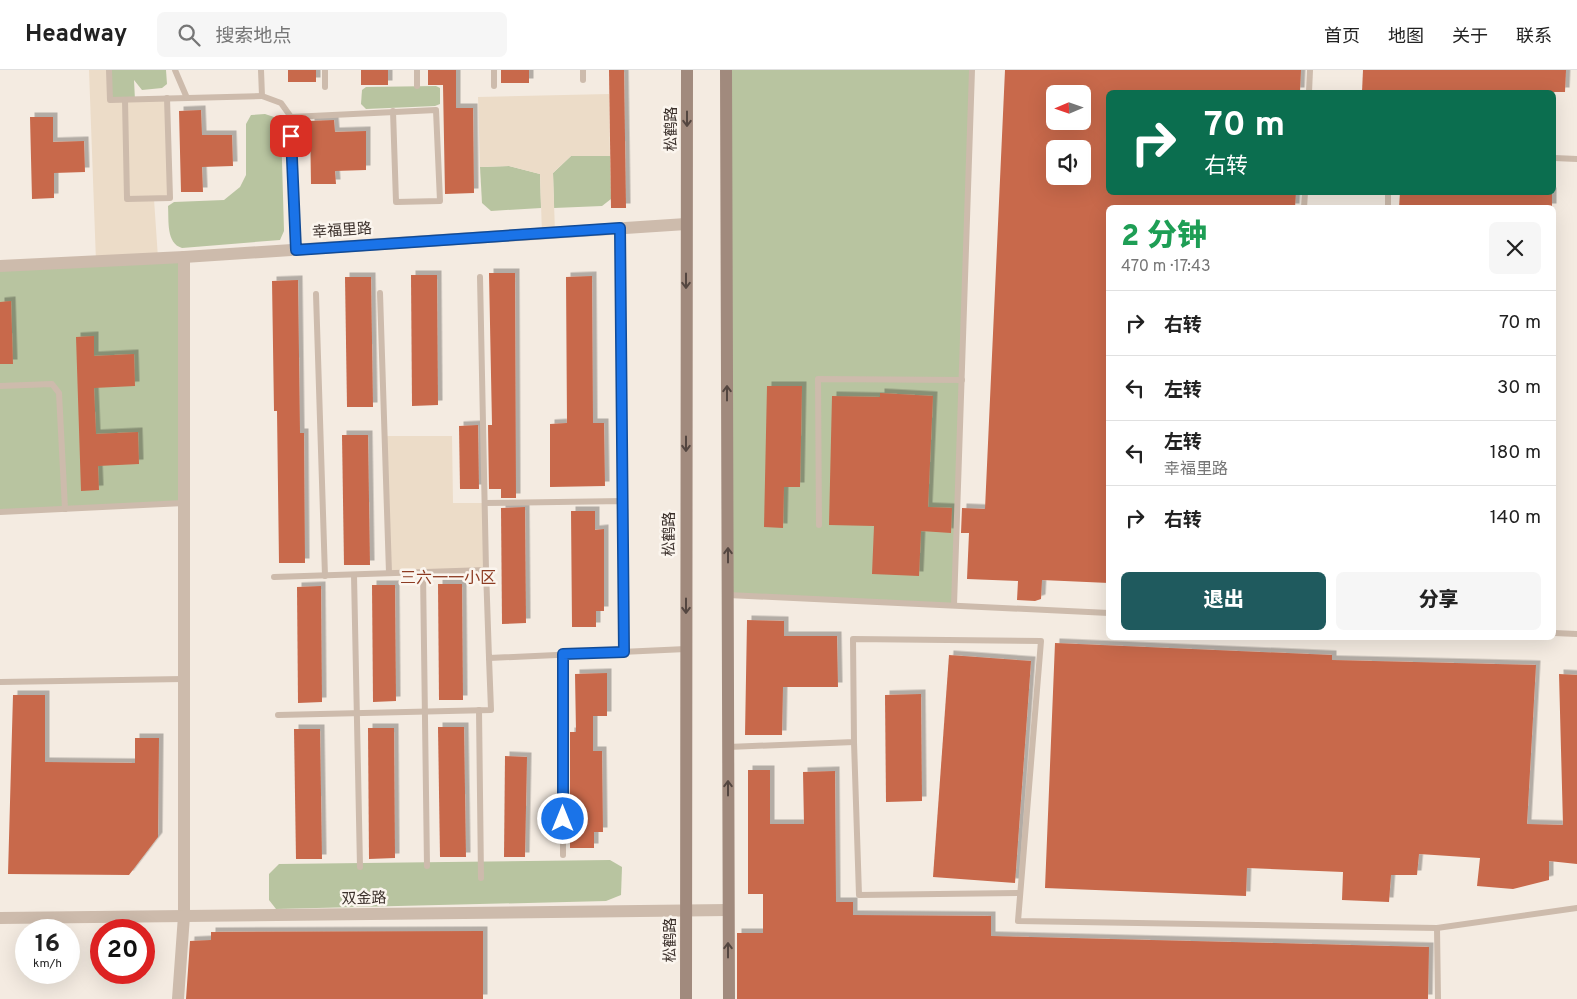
<!DOCTYPE html>
<html lang="zh">
<head>
<meta charset="utf-8">
<style>
	:root { --surface:#fff; --page:#f6f6f6; --text:#222; --muted:#767676; --line:#e0e0e0; --accent:#1f5a5e }
	body { margin:0; font-family:Overpass,"Noto Sans SC",sans-serif; background:var(--page); color:var(--text); height:100vh; display:flex; flex-direction:column; font-size:19px; white-space:nowrap }
	* { box-sizing:border-box; margin:0 }
	p { font-size:16px; color:var(--muted) }
	.icon { flex:none; width:28px; height:28px; fill:none; stroke:currentColor; stroke-width:2; stroke-linecap:round; stroke-linejoin:round }
	.map { position:relative; flex:1; overflow:hidden }
	.side { position:absolute; left:1106px; top:135px; width:450px; height:435px; display:flex; flex-direction:column; background:var(--surface); border-radius:8px; box-shadow:0 5px 20px #0002 }
	.side>* { flex:none }
	.top-card { position:absolute; left:1106px; top:20px; width:450px; height:105px; border-radius:8px; box-shadow:0 5px 20px #0002; background:#0b6e4f; color:#fff; overflow:hidden }
	.needle { width:32px; rotate:268deg }
	.tools { position:absolute; left:1046px; top:15px; display:grid; gap:10px }
	.tools a { display:grid; place-items:center; width:45px; height:45px; border-radius:8px; background:var(--surface); box-shadow:0 5px 20px #0002; font-size:25px }
	.speed { position:absolute; left:15px; top:849px; display:flex; gap:10px; font-size:25px; font-weight:700; text-align:center }
	.speed>* { display:grid; place-content:center; width:65px; height:65px; border-radius:50%; background:var(--surface); box-shadow:0 5px 20px #0002; line-height:1 }
	.speed small { font-size:12px; font-weight:400 }
	.speed .limit { border:8px solid #d22; background:#fff; color:#111 }
	.pin { position:absolute; display:grid; place-items:center; width:42px; height:42px; color:#fff; margin:-21px; border-radius:10px; box-shadow:0 2px 8px #0006 }
	.me { position:absolute; width:55px; margin:-28px; rotate:0deg; stroke-linejoin:round; filter:drop-shadow(0 0 4px #0008) }
	.turn { display:flex; align-items:center; gap:18px; height:105px; padding:0 15px; font-size:22px }
	.turn .icon { width:65px; height:65px; stroke-width:2.5 }
	.turn b { display:block; font-size:35px; line-height:42px }
	.round { display:grid; place-items:center; flex:none; width:52px; height:52px; border-radius:8px; background:var(--page) }
	.summary { display:flex; align-items:center; justify-content:space-between; height:85px; padding:0 15px }
	h1 { font-size:30px; font-weight:800; line-height:38px; color:#1e9e55 }
	.primary-button { display:flex; gap:10px; margin-top:auto; padding:10px 15px }
	.primary-button a { flex:1; height:58px; border-radius:8px; background:var(--accent); color:#fff; font-size:20px; font-weight:800; line-height:58px; text-align:center }
	.primary-button a+a { background:var(--page); color:var(--text) }
	ul { padding:0; list-style:none }
	li { display:flex; align-items:center; gap:15px; height:65px; padding:0 15px; border-top:1px solid var(--line) }
	li div { flex:1 }
	li b { display:block; font-size:19px }
	li em { font-style:normal }
	header { display:flex; align-items:center; gap:30px; box-sizing:border-box; height:70px; padding:0 25px; background:var(--surface); border-bottom:1px solid var(--line) }
	header strong { font-size:24px }
	nav { display:flex; gap:28px; margin-inline-start:auto; font-size:18px }
	.search { width:350px; height:45px; background:var(--page); display:flex; align-items:center; gap:12px; box-sizing:border-box; padding:0 18px; border-radius:8px; color:var(--muted); font-size:19px }
	.map>svg:first-child { display:block }
	.green { fill:#b8c4a0 }
	.plaza { fill:#ecdcc8 }
	.building { fill:#c8694b; fill-rule:evenodd; filter:url(#shadow) }
	.lines { fill:none; stroke-linecap:round; stroke-linejoin:round }
	.service { stroke:#cdbbac; stroke-width:6 }
	.minor { stroke:#cdbbac; stroke-width:12 }
	.tertiary { stroke:#cdbbac; stroke-width:12 }
	.secondary { stroke:#a18a7d; stroke-width:12 }
	.oneway { stroke:#544640 }
	.route-casing { stroke:#114b97; stroke-width:12 }
	.route { stroke:#1a73e8; stroke-width:9 }
	.labels { text-anchor:middle; stroke-width:5; stroke-linejoin:round; paint-order:stroke }
	.street-label { font-size:15px; fill:#3b302b; stroke:#fbf5ee }
	.neighbourhood-label { font-size:16px; fill:#8c3b22; stroke:#fbf5ee }
</style>
</head>
<body>
<header>
<strong>Headway</strong>
<div class="search"><svg class="icon" aria-label="search" viewBox="0 0 24 24"><circle cx="10" cy="10" r="6"/><path d="M15 15l6 6"/></svg>搜索地点</div>
<nav><a>首页</a><a>地图</a><a>关于</a><a>联系</a></nav>
</header>
<div class="map">
<svg width="1577" height="929" viewBox="0 0 1577 929">
	<defs>
		<filter id="shadow"><feDropShadow dx="4.5" dy="-4.5" stdDeviation="0" flood-color="#0004"/></filter>
	</defs>
	<rect width="100%" height="100%" fill="#f4ebe1"/>
	<g class="green">
		<polygon points="109,0 166,0 167,14 162,18 142,20 134,10 135,30 110,30"/>
		<polygon points="726,0 972,0 954,535 728,525"/>
		<polygon points="436,16 440,18 440,34 435,36 366,39 361,34 362,20 366,17"/>
		<path d="M265,44L274,47L281,56L284,161L280,170L182,178C166,173 169,151 168,136L174,132L224,130L240,117L246,105V54L251,45Z"/>
		<polygon points="571,86 610,86 611,129 602,136 554,138 553,103"/>
		<polygon points="509,96 540,104 541,138 491,141 482,133 480,97"/>
		<polygon points="184,187 184,433 0,442 0,196"/>
		<polygon points="610,790 622,797 621,825 606,831 276,839 269,830 269,804 279,794"/>
	</g>
	<g class="plaza">
		<polygon points="89,0 109,0 110,30 167,28 170,128 154,129 158,188 96,192"/>
		<polygon points="609,24 610,86 571,86 553,103 555,163 542,164 540,104 509,96 480,97 478,27"/>
		<polygon points="384,366 452,366 453,433 485,433 486,500 389,503"/>
	</g>
	<g class="building">
		<rect x="288" y="0" width="28" height="12"/>
		<rect x="361" y="0" width="27" height="15"/>
		<polygon points="428,0 456,0 456,38 473,38 474,123 445,124 443,15 428,15"/>
		<rect x="501" y="0" width="28" height="13"/>
		<polygon points="609,0 624,0 626,138 611,138"/>
		<path d="M1005,0H1301L1300,22H1109V122H1296L1295,138H1109V513L1042,510L1041,529L1035,531L1017,530L1018,511L967,509L969,463H961L962,438L985,439ZM1055,24H1082V51H1055ZM1055,79H1082V106H1055Z"/>
		<polygon points="1363,0 1566,0 1565,22 1362,22"/>
		<polygon points="201,40 202,65 232,65 233,96 202,97 203,122 181,122 179,41"/>
		<polygon points="30,47 53,47 53,72 84,71 85,102 54,103 54,128 32,129"/>
		<polygon points="334,50 335,62 366,61 366,100 335,101 336,114 311,114 310,51"/>
		<polygon points="1400,122 1552,122 1552,138 1399,138"/>
		<polygon points="489,203 515,203 516,428 501,428 501,419 489,419 488,355 492,355"/>
		<polygon points="411,205 437,205 438,335 412,336"/>
		<polygon points="592,206 593,353 604,353 605,416 550,417 550,354 567,353 566,207"/>
		<polygon points="345,207 371,207 373,337 347,337"/>
		<polygon points="298,210 300,363 304,363 305,493 279,493 277,341 274,341 272,211"/>
		<polygon points="11,231 13,294 0,294 0,232"/>
		<polygon points="94,266 94,286 134,284 135,316 94,318 96,364 138,362 139,394 98,396 99,420 81,421 76,267"/>
		<polygon points="767,316 802,316 800,417 784,417 783,458 764,457"/>
		<polygon points="880,323 933,326 928,437 952,438 951,463 921,461 919,506 872,504 874,456 829,455 832,326 880,327"/>
		<polygon points="478,355 479,419 460,419 459,356"/>
		<polygon points="342,365 368,365 370,495 344,495"/>
		<polygon points="525,437 526,553 502,554 501,438"/>
		<polygon points="571,441 595,441 595,460 604,459 604,541 596,541 596,557 572,557"/>
		<polygon points="438,514 462,514 463,630 439,630"/>
		<polygon points="372,515 395,515 396,631 373,632"/>
		<polygon points="321,516 322,632 298,633 297,517"/>
		<polygon points="747,550 784,551 784,566 837,566 838,617 783,617 782,665 745,665"/>
		<polygon points="1055,573 1332,585 1332,590 1536,595 1527,754 1563,755 1559,604 1577,605 1577,794 1549,791 1549,810 1513,819 1477,816 1480,788 1419,784 1417,805 1391,805 1389,832 1342,830 1343,802 1247,798 1246,826 1045,818"/>
		<polygon points="949,585 1031,591 1015,813 933,807"/>
		<polygon points="607,603 607,646 593,646 593,681 602,681 603,762 594,762 594,778 570,778 570,662 576,662 575,604"/>
		<polygon points="921,624 922,731 886,732 885,625"/>
		<polygon points="13,625 45,625 45,692 135,693 135,668 159,668 158,767 129,805 8,804"/>
		<polygon points="438,657 464,657 466,787 440,787"/>
		<polygon points="368,658 394,658 395,788 369,789"/>
		<polygon points="294,659 320,659 322,789 296,789"/>
		<polygon points="505,686 527,687 525,787 504,787"/>
		<polygon points="748,700 770,700 770,754 804,754 803,702 835,701 836,832 853,832 853,845 991,846 991,866 1429,877 1428,929 737,929 737,863 763,863 763,824 748,824"/>
		<polygon points="483,861 483,929 186,929 190,871 211,870 211,862"/>
	</g>
	<g class="lines">
		<g class="service">
			<polyline points="109,0 110,30 262,26"/>
			<polyline points="175,0 187,28"/>
			<polyline points="261,0 262,26 281,33 291,47 296,180"/>
			<polyline points="325,0 325,17"/>
			<polyline points="417,0 417,16"/>
			<polyline points="583,0 583,10"/>
			<polyline points="494,16 494,0"/>
			<polyline points="1309,22 1310,0"/>
			<polyline points="125,30 127,129 170,128 167,28"/>
			<polyline points="291,47 436,40 440,131 396,132 393,41"/>
			<polyline points="1554,88 1577,89"/>
			<polyline points="1304,138 1305,122"/>
			<polyline points="1388,138 1388,122"/>
			<polyline points="620,159 623,431"/>
			<polyline points="480,207 486,500"/>
			<polyline points="380,223 389,503"/>
			<polyline points="316,224 325,506"/>
			<polyline points="0,316 52,314 59,323 65,439"/>
			<polyline points="485,433 623,431 624,582"/>
			<polyline points="0,442 184,433"/>
			<polyline points="819,455 818,309 962,310"/>
			<polyline points="423,502 427,796"/>
			<polyline points="354,505 360,797"/>
			<polyline points="274,507 486,500 489,588 686,579"/>
			<polyline points="728,525 1109,543"/>
			<polyline points="954,535 972,0"/>
			<polyline points="1554,563 1577,564"/>
			<polyline points="563,585 563,785"/>
			<polyline points="0,612 183,609"/>
			<polyline points="479,640 481,808"/>
			<polyline points="278,645 491,640 489,588"/>
			<polyline points="854,672 859,825 1020,823"/>
			<polyline points="728,677 854,672 853,569 1041,571 1018,851 1437,858 1577,838"/>
			<polyline points="1437,858 1438,929"/>
		</g>
		<g class="minor">
			<polyline points="0,196 184,187 686,154"/>
			<polyline points="178,929 184,846 184,187"/>
		</g>
		<polyline class="tertiary" points="0,848 728,840"/>
		<g class="secondary">
			<polyline points="726,0 729,929"/>
			<polyline points="686,929 687,0"/>
		</g>
	</g>
	<defs><path id="oneway-shaft" d="M-6 0H5M1.5-3L5.5 0L1.5 3" fill="none" stroke-width="1.6" stroke-linecap="round" stroke-linejoin="round" transform="scale(1.25)"/></defs>
	<g class="oneway">
		<use href="#oneway-shaft" transform="translate(687 49) rotate(90)"/>
		<use href="#oneway-shaft" transform="translate(686 211) rotate(90)"/>
		<use href="#oneway-shaft" transform="translate(727 323) rotate(-90)"/>
		<use href="#oneway-shaft" transform="translate(686 374) rotate(90)"/>
		<use href="#oneway-shaft" transform="translate(728 485) rotate(-90)"/>
		<use href="#oneway-shaft" transform="translate(686 536) rotate(90)"/>
		<use href="#oneway-shaft" transform="translate(728 718) rotate(-90)"/>
		<use href="#oneway-shaft" transform="translate(728 880) rotate(-90)"/>
	</g>
	<g class="lines">
		<g class="route-casing">
			<polyline id="route" points="291,66 296,180 620,158 624,582 563,584 563,749"/>
		</g>
		<use href="#route" class="route"/>
	</g>
	<g class="labels">
		<g class="street-label">
			<text transform="translate(671 59) rotate(-90)" y="5">松鹤路</text>
			<text transform="translate(342 160) rotate(-4)" y="5">幸福里路</text>
			<text transform="translate(669 464) rotate(-90)" y="5">松鹤路</text>
			<text transform="translate(364 828) rotate(-1)" y="5">双金路</text>
			<text transform="translate(670 870) rotate(-90)" y="5">松鹤路</text>
		</g>
		<g class="neighbourhood-label">
			<text x="448" y="513">三六一一小区</text>
		</g>
	</g>
</svg>
<div class="tools">
<a><svg class="needle" viewBox="-14 -14 28 28"><path d="M0-13l5 13h-10z" fill="#e53935"/><path d="M0 13l5-13h-10z" fill="#767676"/></svg></a>
<a><svg class="icon" aria-label="sound" viewBox="0 0 24 24"><path d="M4 9h4l5-4v14l-5-4H4zM17 9q2 3 0 6"/></svg></a>
</div>
<div class="speed"><div>16<small>km/h</small></div><div class="limit">20</div></div>
<div class="pin" style="left:291px;top:66px;background:#d93025"><svg class="icon" aria-label="arrive" viewBox="0 0 24 24"><path d="M6 21V4h12l-3 4 3 4H6"/></svg></div>
<svg class="me" style="left:563px;top:749px" viewBox="-20 -20 40 40"><circle r="17" fill="#1a73e8" stroke="#fff" stroke-width="3"/><path d="M0-11L8 9 0 5-8 9z" fill="#fff"/></svg>
<div class="top-card">
<div class="turn"><svg class="icon" aria-label="right" viewBox="0 0 24 24"><path d="M7 20v-9h11M14 6l5 5-5 5"/></svg><div><b>70 m</b>右转</div></div>
</div>
<section class="side">
<div class="summary"><div><h1>2 分钟</h1><p>470 m · 17:43</p></div><a class="round"><svg class="icon" aria-label="close" viewBox="0 0 24 24"><path d="M6 6l12 12M18 6L6 18"/></svg></a></div>
<ul>
<li><svg class="icon" aria-label="right" viewBox="0 0 24 24"><path d="M7 20v-9h11M14 6l5 5-5 5"/></svg><div><b>右转</b></div><em>70 m</em></li>
<li><svg class="icon" aria-label="left" viewBox="0 0 24 24"><path d="M17 20v-9H6M10 6l-5 5 5 5"/></svg><div><b>左转</b></div><em>30 m</em></li>
<li><svg class="icon" aria-label="left" viewBox="0 0 24 24"><path d="M17 20v-9H6M10 6l-5 5 5 5"/></svg><div><b>左转</b><p>幸福里路</p></div><em>180 m</em></li>
<li><svg class="icon" aria-label="right" viewBox="0 0 24 24"><path d="M7 20v-9h11M14 6l5 5-5 5"/></svg><div><b>右转</b></div><em>140 m</em></li>
</ul>
<div class="primary-button"><a>退出</a><a>分享</a></div>
</section>
</div>
</body>
</html>
